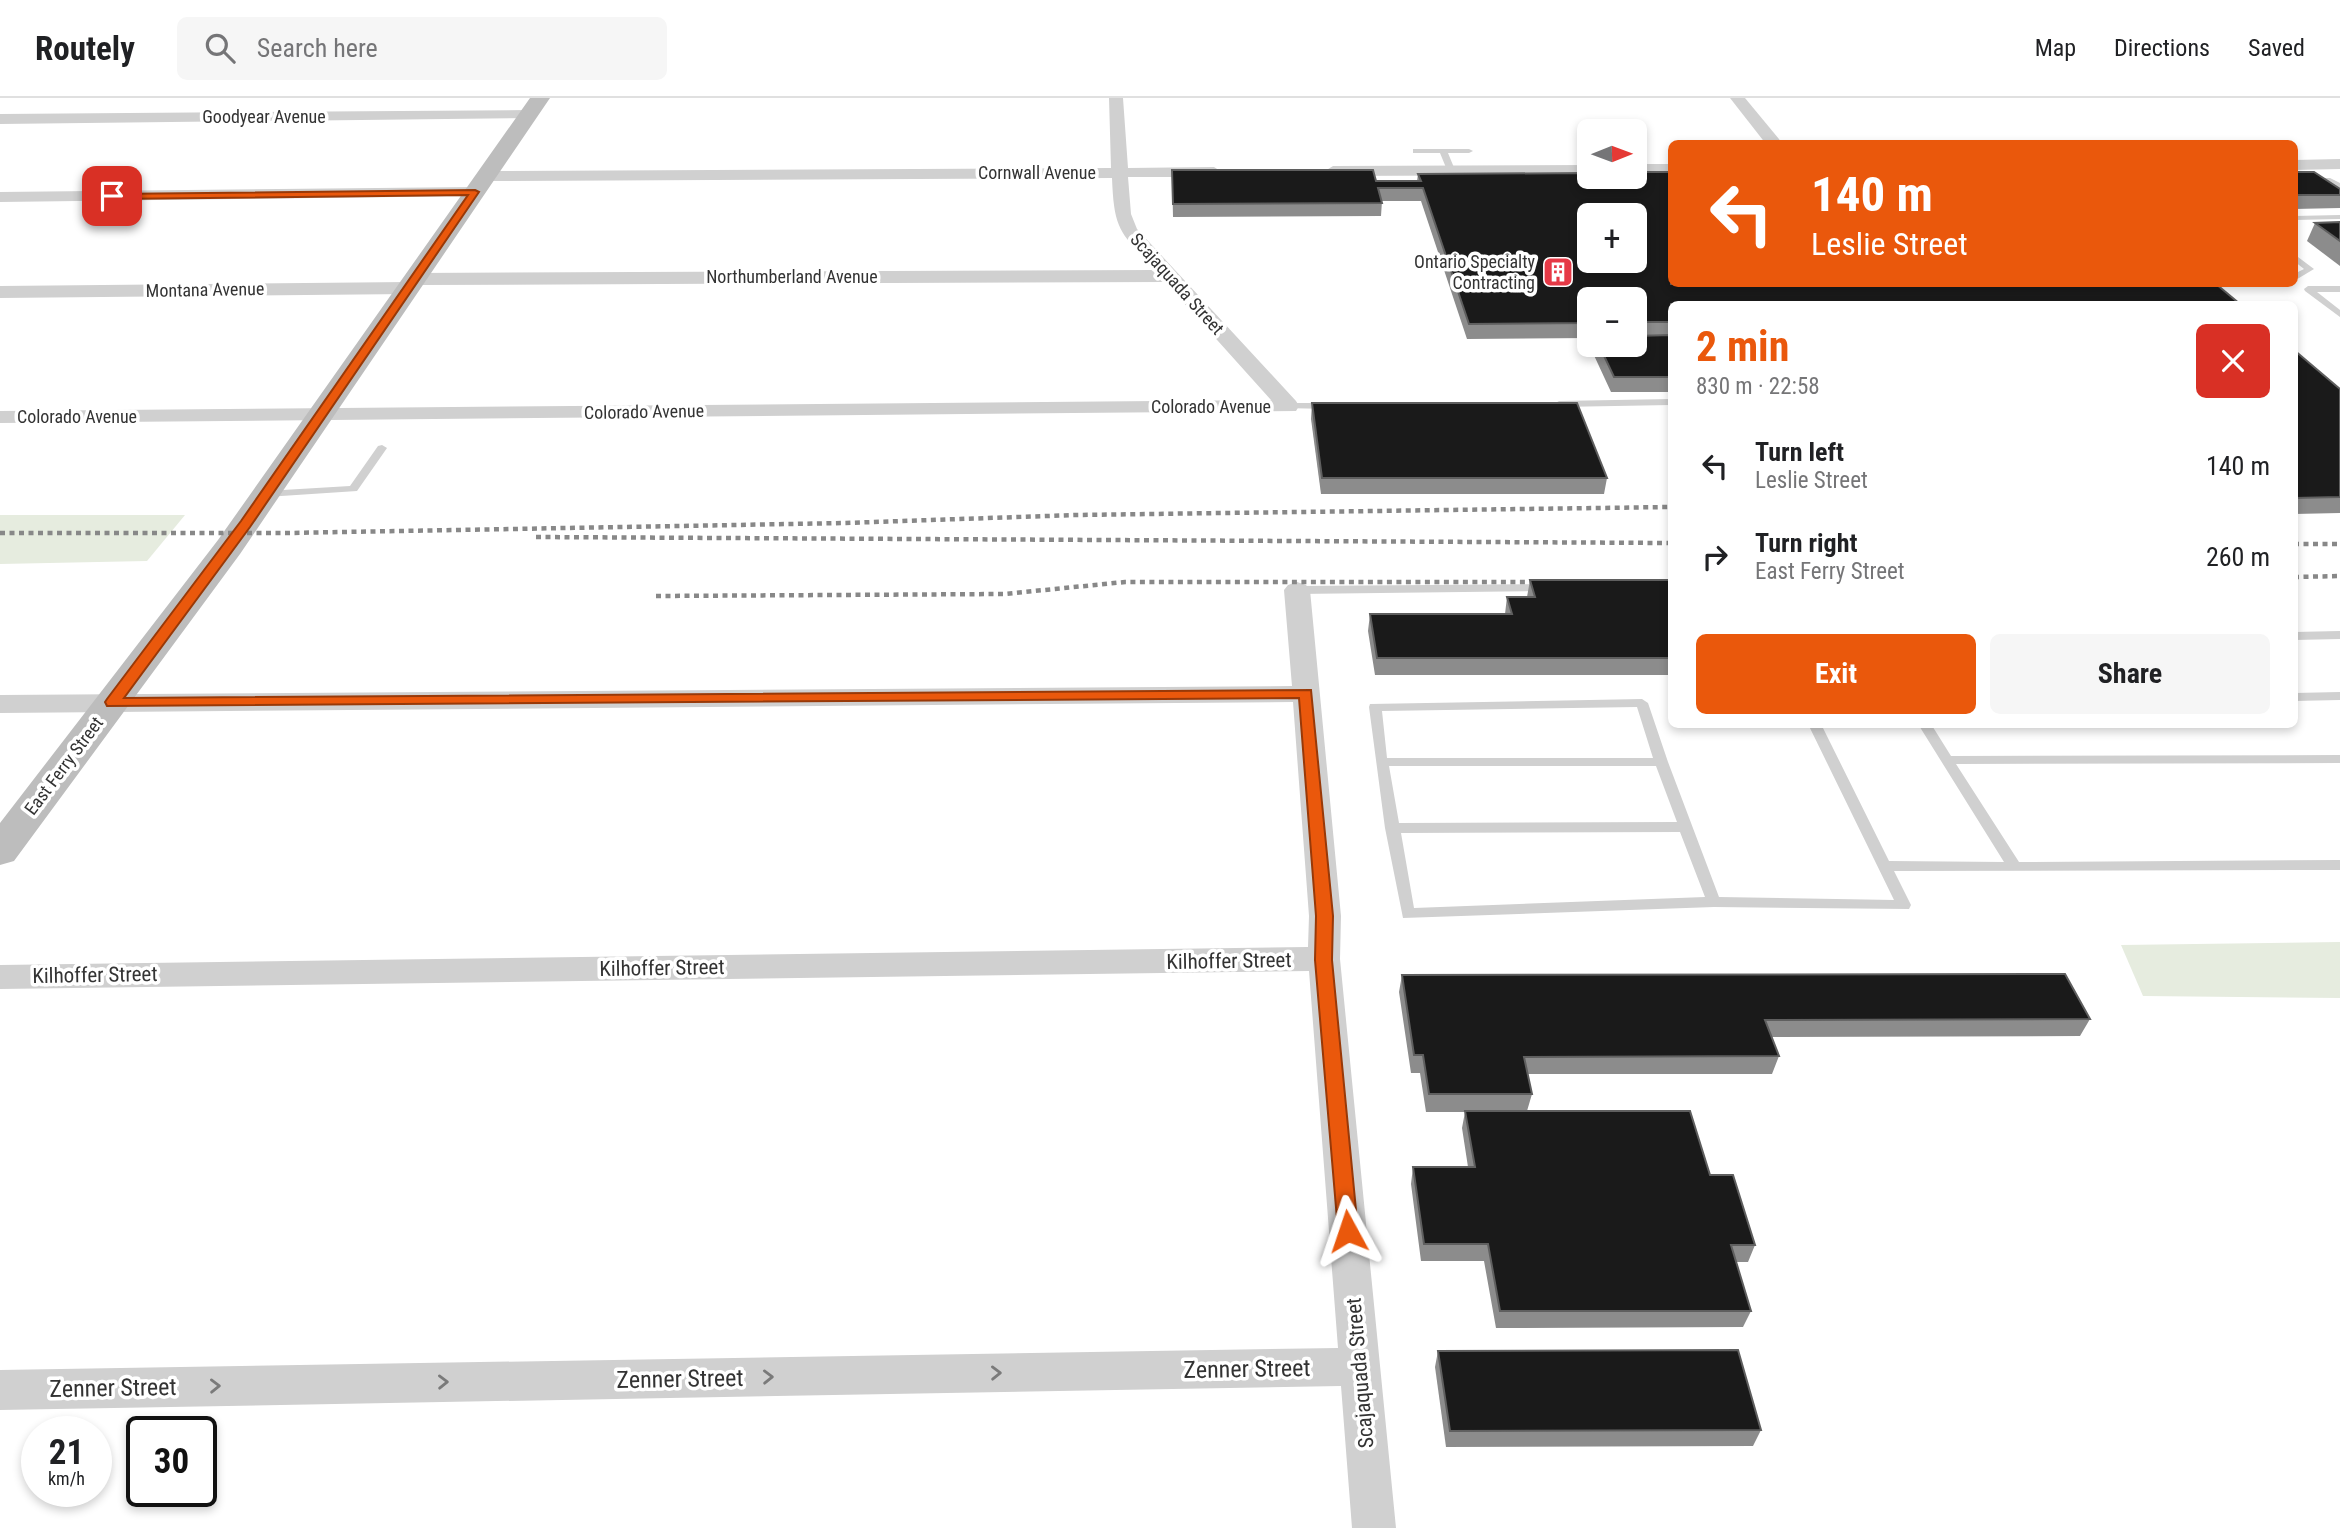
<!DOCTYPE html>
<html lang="en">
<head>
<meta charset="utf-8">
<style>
	:root { --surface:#fff; --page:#f6f6f6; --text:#202124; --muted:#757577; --line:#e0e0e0; --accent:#ea580c }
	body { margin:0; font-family:"Roboto Condensed",sans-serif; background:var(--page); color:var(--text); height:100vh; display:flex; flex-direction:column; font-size:26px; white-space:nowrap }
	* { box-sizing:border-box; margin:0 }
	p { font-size:23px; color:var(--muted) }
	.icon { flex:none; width:38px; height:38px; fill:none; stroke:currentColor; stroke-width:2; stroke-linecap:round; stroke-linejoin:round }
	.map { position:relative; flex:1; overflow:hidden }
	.sheet { position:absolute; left:1668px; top:203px; width:630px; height:427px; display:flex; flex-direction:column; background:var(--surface); border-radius:10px; box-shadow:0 4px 10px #0003 }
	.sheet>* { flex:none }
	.top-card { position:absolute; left:1668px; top:42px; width:630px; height:147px; border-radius:10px; box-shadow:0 4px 10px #0003; background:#ea580c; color:#fff; overflow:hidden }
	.needle { width:46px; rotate:89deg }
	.tools { position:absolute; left:1577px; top:21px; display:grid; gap:14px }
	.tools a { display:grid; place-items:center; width:70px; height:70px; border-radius:10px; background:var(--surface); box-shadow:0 4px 10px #0003; font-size:35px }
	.speed { position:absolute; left:21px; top:1318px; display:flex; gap:14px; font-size:35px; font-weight:700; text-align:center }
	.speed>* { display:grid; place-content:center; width:91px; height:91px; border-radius:50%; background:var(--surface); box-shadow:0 4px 10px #0003; line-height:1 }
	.speed small { font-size:18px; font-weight:400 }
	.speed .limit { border:4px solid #111; border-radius:10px; background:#fff; color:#111 }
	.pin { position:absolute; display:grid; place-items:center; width:60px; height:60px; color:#fff; margin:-30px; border-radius:14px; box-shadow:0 4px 10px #0006 }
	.me { position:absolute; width:77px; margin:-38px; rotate:355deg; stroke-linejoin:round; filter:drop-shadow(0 0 5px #0008) }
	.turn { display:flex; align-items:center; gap:24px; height:147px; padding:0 28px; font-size:32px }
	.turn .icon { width:91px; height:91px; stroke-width:2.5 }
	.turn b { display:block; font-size:49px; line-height:60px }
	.round { display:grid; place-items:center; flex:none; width:74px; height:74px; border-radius:10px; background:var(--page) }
	.headline { display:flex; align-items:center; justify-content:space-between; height:119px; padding:0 28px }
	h1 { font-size:42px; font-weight:700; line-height:52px; color:var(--accent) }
	.cta { display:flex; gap:14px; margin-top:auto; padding:14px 28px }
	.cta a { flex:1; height:80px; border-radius:10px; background:var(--accent); color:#fff; font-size:28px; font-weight:700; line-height:80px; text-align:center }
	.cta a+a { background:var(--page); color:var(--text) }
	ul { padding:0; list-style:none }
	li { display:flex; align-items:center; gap:21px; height:91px; padding:0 28px }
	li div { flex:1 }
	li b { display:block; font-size:26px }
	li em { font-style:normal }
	header { display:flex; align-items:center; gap:42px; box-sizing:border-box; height:98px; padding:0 35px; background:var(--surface); border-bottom:2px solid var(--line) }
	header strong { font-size:33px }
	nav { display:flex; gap:38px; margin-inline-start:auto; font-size:24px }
	.search { width:490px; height:63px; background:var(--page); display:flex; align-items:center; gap:18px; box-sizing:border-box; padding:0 24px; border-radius:10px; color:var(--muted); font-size:26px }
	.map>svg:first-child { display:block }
	.green { fill:#e6ecdf }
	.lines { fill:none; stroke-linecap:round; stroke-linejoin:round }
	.lane { fill:#d0d0d0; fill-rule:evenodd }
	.street { fill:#d0d0d0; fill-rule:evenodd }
	.secondary { fill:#bdbdbd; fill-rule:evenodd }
	.rail { stroke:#888; stroke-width:4.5; stroke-dasharray:5 4.5; stroke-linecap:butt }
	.wall { fill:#8c8c8c }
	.building { fill:#1a1a1a; stroke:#5f5f5f; stroke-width:2; fill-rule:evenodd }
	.oneway { stroke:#7a7a7a }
	.route { fill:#ea580c; stroke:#983908; stroke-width:2 }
	.labels { text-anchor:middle; stroke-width:7; stroke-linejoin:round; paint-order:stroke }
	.far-street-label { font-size:18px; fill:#333; stroke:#fff }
	.far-poi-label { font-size:18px; fill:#333; stroke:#fff; text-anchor:end }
	.street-label { font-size:21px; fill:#333; stroke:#fff }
	.near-street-label { font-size:24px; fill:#333; stroke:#fff }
</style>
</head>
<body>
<header>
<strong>Routely</strong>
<div class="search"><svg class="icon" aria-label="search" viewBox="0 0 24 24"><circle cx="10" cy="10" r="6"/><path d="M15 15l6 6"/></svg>Search here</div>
<nav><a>Map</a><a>Directions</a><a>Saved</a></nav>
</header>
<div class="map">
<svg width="2340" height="1430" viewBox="0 0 2340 1430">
	<rect width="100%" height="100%" fill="#fff"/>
	<g class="green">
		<polygon points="0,417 185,417 147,463 0,466"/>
		<polygon points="2340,844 2340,900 2143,898 2121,847"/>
	</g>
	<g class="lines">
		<g class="lane">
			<polygon points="1416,51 1469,51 1473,53 1469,55 1448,55 1455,72 1451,74 1447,72 1440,55 1413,55 1413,51"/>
			<polygon points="2294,80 2330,80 2340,85 2340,90 2328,84 2294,84"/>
			<polygon points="2340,117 2340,121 2294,122 2294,118"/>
			<polygon points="2294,156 2314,171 2294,183 2294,176 2304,171 2294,163"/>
			<polygon points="2308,188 2340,188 2340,194 2317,194 2340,212 2340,219 2305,193 2304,191"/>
			<polygon points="1671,301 1671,307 1559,309 1554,306 1559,303"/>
			<polygon points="1288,305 1328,305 1333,308 1328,311 1284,310 1284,306"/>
			<polygon points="382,347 387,350 357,393 266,399 261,396 266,393 350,388 378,348"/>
			<polygon points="1547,486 1553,490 1551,493 1297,496 1291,492 1297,488"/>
			<polygon points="2340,533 2340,541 2294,542 2294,534"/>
			<polygon points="2340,594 2340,602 2294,603 2294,595"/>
			<path d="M1642,601L1648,605L1668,664L1719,799L1894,802L1808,626H1821L1889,763L2004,764L1918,626H1931L1951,658L2340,657V665L1956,666L2019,764L2340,762V772L1894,773L1911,807L1909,811L1714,809L1403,820L1385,730L1369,609L1370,606ZM1637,609L1653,660H1387L1382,613ZM1389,668H1656L1677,724L1399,725ZM1680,734L1705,799L1414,810L1401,735Z"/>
		</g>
		<g class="street">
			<path d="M1109,0H1123L1128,70L1214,69L1222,74L1214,79H1128L1131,116L1137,131L1296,303L1299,308L1296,313L0,325V313L1271,302L1165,184L417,187L419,190L417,194L410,196L0,200V188L408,184L406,181L408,177L415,175L1155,172C1120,134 1114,133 1112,80L486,83L478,78L486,73L1111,70Z"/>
			<polygon points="1730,0 1745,0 1783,46 1766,46"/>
			<polygon points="528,12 533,14 536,17 533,20 0,26 0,16"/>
			<polygon points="2340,61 2340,71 2294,72 2294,62"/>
			<rect x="1634" y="66" width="37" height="10"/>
			<polygon points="1589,67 1589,77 1333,78 1325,73 1333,68"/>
			<polygon points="475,89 481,90 483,94 481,98 0,104 0,94"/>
			<polygon points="1297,484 1306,487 1310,492 1341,818 1340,861 1396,1430 1352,1430 1341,1288 0,1312 0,1272 1338,1250 1309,873 0,891 0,867 1308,849 1309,818 1293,604 0,615 0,597 1292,588 1284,492 1288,487"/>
		</g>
		<polygon class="secondary" points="530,0 550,0 240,456 14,763 0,767 0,725 218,442"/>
		<g class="rail">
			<polyline points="0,435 288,435 846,425 1075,417 1671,409"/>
			<polyline points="536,439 1671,445"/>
			<polyline points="2294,446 2340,446"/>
			<polyline points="2294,479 2340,478"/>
			<polyline points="656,498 1004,496 1125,484 1549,484"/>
		</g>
	</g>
	<g class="wall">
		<polygon points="1172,72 1376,83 1417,83 1418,76 1671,206 1671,294 1611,294 1592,253 1593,247 1634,247 1634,201 1589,201 1589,240 1467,241 1421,103 1382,103 1381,118 1173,119"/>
		<polygon points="2294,74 2340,91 2340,110 2294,111"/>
		<polygon points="2340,124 2340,168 2307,143 2315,125"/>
		<polygon points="2294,252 2340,291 2340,415 2294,416"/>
		<polygon points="1312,305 1607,380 1604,396 1321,396 1311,321"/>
		<polygon points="1530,482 1671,482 1671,577 1375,577 1368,533 1370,516 1505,516 1507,499 1527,499"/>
		<polygon points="1402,877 2090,921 2080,938 1772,939 1779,958 1772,976 1527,976 1532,996 1527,1013 1710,1077 1755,1147 1748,1164 1736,1164 1751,1213 1743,1229 1496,1230 1484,1163 1421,1163 1411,1086 1413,1069 1468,1069 1462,1030 1465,1014 1426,1014 1420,975 1411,975 1399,894"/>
		<polygon points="1438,1253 1761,1332 1753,1348 1446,1349 1435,1269"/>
	</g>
	<g class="building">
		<path d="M1172,72H1373L1376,83H1421L1418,76L1589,75V79H1634V74H1671V186H2216L2240,206H1671V224H1634V201H1589V225L1469,226L1423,90H1378L1382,105L1173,106ZM1589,117H1634V163H1589Z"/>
		<polygon points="2294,74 2314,74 2340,91 2340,97 2294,97"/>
		<polygon points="2340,124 2340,143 2315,125"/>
		<polygon points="1671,237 1671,279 1614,279 1599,247 1634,247 1634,238"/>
		<polygon points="2294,252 2340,291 2340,399 2294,400"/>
		<polygon points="1312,305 1577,305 1607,380 1322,380"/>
		<polygon points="1530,482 1671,482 1671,560 1377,560 1370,516 1512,516 1507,499 1535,499"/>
		<polygon points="2065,876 2090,921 1765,922 1779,958 1524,959 1532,996 1429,996 1423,957 1414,957 1402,877"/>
		<polygon points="1465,1013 1690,1013 1710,1077 1733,1077 1755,1147 1731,1147 1751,1213 1500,1213 1488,1146 1424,1146 1413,1069 1475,1069"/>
		<polygon points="1738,1252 1761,1332 1450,1333 1438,1253"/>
	</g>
	<defs><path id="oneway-chevron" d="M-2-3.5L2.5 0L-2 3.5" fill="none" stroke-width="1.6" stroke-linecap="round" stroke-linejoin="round" transform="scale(1.75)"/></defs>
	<g class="oneway">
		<use href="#oneway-chevron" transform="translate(996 1275) rotate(-1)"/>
		<use href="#oneway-chevron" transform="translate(768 1279) rotate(-1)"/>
		<use href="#oneway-chevron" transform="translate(443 1284) rotate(-1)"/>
		<use href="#oneway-chevron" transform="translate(215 1288) rotate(-1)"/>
	</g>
	<polygon class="route" points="475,92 479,94 250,429 124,600 1311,592 1333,818 1332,862 1358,1133 1355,1140 1348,1142 1341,1140 1338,1133 1315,862 1316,818 1299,600 107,608 105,604 107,601 241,423 468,97 112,101 108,100 108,96"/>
	<defs>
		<g id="building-square" transform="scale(1.575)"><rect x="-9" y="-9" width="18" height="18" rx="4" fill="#e63946" stroke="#fff"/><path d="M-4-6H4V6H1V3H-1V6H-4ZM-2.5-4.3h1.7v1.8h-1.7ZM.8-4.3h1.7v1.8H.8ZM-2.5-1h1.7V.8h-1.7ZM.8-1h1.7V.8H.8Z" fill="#fff"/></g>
	</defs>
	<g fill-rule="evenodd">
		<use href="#building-square" x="1558" y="174"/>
	</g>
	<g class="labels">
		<g class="far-street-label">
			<text x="264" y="25">Goodyear Avenue</text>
			<text x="1037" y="81">Cornwall Avenue</text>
			<text x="792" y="185">Northumberland Avenue</text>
			<text transform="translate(1177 186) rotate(48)" y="6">Scajaquada Street</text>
			<text transform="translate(205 192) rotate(-1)" y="6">Montana Avenue</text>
			<text x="1211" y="315">Colorado Avenue</text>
			<text transform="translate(644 314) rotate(-1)" y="6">Colorado Avenue</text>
			<text x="77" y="325">Colorado Avenue</text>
			<text transform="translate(64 668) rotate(-53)" y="6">East Ferry Street</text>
		</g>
		<g class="far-poi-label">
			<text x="1535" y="170">Ontario Specialty<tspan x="1535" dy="21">Contracting</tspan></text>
		</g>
		<g class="street-label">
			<text transform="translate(1229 863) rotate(-1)" y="7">Kilhoffer Street</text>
			<text transform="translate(662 870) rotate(-1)" y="7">Kilhoffer Street</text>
			<text transform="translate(95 877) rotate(-1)" y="7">Kilhoffer Street</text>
			<text transform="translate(1360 1275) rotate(-95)" y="7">Scajaquada Street</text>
		</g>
		<g class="near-street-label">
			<text transform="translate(1247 1271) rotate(-1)" y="8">Zenner Street</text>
			<text transform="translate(680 1281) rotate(-1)" y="8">Zenner Street</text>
			<text transform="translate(113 1290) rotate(-1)" y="8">Zenner Street</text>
		</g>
	</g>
</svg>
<div class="tools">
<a><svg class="needle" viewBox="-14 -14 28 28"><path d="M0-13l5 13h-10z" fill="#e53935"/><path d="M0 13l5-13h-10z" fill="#757577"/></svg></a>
<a>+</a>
<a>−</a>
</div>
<div class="speed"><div>21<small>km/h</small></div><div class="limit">30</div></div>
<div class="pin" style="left:112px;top:98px;background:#d93025"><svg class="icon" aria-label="arrive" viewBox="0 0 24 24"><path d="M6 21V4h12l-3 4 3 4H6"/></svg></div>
<svg class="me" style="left:1348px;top:1133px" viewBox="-20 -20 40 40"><path d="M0-17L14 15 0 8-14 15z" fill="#ea580c" stroke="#fff" stroke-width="4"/></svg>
<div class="top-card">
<div class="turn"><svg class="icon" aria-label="left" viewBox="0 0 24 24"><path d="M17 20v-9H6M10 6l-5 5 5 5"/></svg><div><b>140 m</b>Leslie Street</div></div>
</div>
<section class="sheet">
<div class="headline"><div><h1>2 min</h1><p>830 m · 22:58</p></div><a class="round" style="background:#d93025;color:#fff"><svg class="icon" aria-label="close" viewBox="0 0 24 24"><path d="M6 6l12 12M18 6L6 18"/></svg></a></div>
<ul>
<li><svg class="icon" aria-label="left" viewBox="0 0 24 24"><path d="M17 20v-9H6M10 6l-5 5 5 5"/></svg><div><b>Turn left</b><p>Leslie Street</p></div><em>140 m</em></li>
<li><svg class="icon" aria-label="right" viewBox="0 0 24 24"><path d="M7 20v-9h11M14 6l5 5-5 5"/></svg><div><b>Turn right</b><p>East Ferry Street</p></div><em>260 m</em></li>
</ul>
<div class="cta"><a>Exit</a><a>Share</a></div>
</section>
</div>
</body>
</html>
